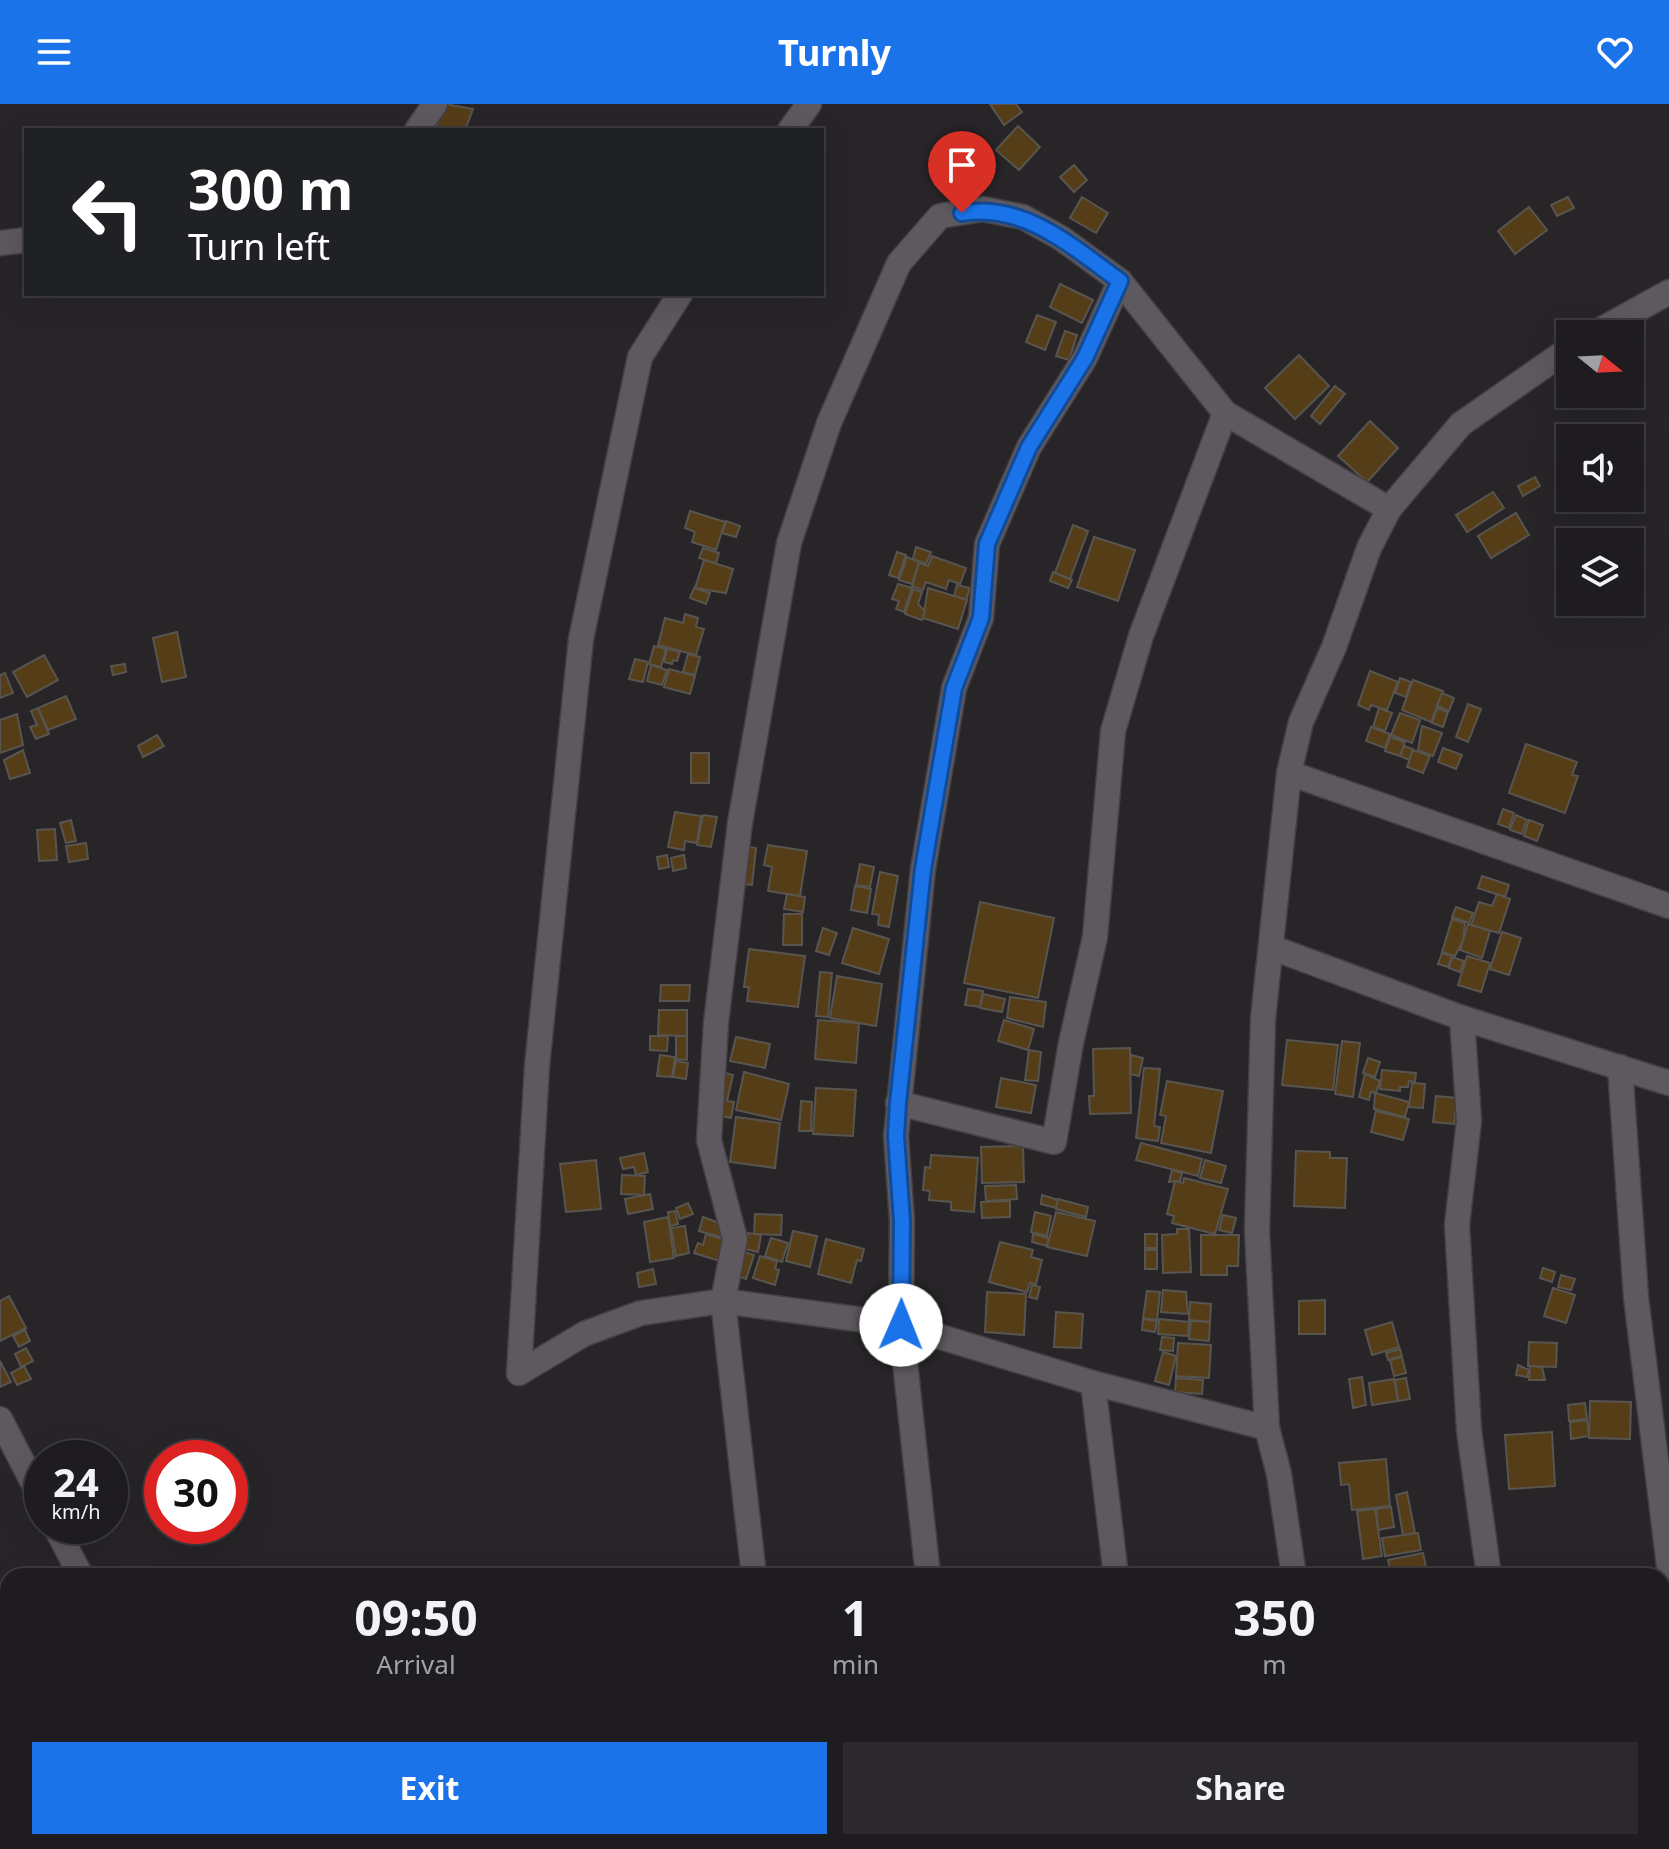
<!DOCTYPE html>
<html lang="en">
<head>
<meta charset="utf-8">
<style>
	:root { --surface:#1e1c1f; --page:#2b292c; --text:#f1f3f6; --muted:#a1a1a4; --line:#3c3a3d; --accent:#1a73e8 }
	body { margin:0; font-family:"Noto Sans",sans-serif; background:var(--page); color:var(--text); height:100vh; display:flex; flex-direction:column; font-size:30px; white-space:nowrap }
	* { box-sizing:border-box; margin:0 }
	p { font-size:26px; color:var(--muted) }
	.icon { flex:none; width:44px; height:44px; fill:none; stroke:currentColor; stroke-width:2; stroke-linecap:round; stroke-linejoin:round }
	.map { position:relative; flex:1; overflow:hidden }
	.drawer { position:absolute; left:0px; top:1464px; width:1670px; height:282px; display:flex; flex-direction:column; background:var(--surface); border-radius:24px 24px 0 0; box-shadow:0 8px 32px #0002,0 0 0 2px var(--line) }
	.drawer>* { flex:none }
	.hud { position:absolute; left:24px; top:24px; width:800px; height:168px; border-radius:0px; box-shadow:0 8px 32px #0002,0 0 0 2px var(--line); background:#202124; color:#fff; overflow:hidden }
	.needle { width:52px; rotate:108deg }
	.tools { position:absolute; left:1556px; top:216px; display:grid; gap:16px }
	.tools a { display:grid; place-items:center; width:88px; height:88px; border-radius:0px; background:var(--surface); box-shadow:0 8px 32px #0002,0 0 0 2px var(--line); font-size:40px }
	.speed { position:absolute; left:24px; top:1336px; display:flex; gap:16px; font-size:40px; font-weight:700; text-align:center }
	.speed>* { display:grid; place-content:center; width:104px; height:104px; border-radius:50%; background:var(--surface); box-shadow:0 8px 32px #0002,0 0 0 2px var(--line); line-height:1 }
	.speed small { font-size:20px; font-weight:400 }
	.speed .limit { border:12px solid #d22; background:#fff; color:#111 }
	.pin { position:absolute; display:grid; place-items:center; width:68px; height:68px; color:#fff; margin:-82px -34px; border-radius:50% 50% 50% 0; rotate:-45deg; box-shadow:0 0 8px #0007 }
	.pin .icon { rotate:45deg }
	.me { position:absolute; width:88px; margin:-44px; rotate:1deg; stroke-linejoin:round; filter:drop-shadow(0 0 6px #0008) }
	.turn { display:flex; align-items:center; gap:28px; height:168px; padding:0 32px; font-size:36px }
	.turn .icon { width:104px; height:104px; stroke-width:2.5 }
	.turn b { display:block; font-size:56px; line-height:68px }
	.eta { display:flex; justify-content:space-evenly; align-items:center; height:136px; text-align:center }
	.eta b { font-size:48px; font-weight:700; line-height:56px }
	.primary-button { display:flex; gap:16px; margin-top:auto; padding:16px 32px }
	.primary-button a { flex:1; height:92px; border-radius:0px; background:var(--accent); color:#fff; font-size:32px; font-weight:700; line-height:92px; text-align:center }
	.primary-button a+a { background:var(--page); color:var(--text) }
	header { display:flex; justify-content:space-between; align-items:center; height:104px; padding:0 32px; background:var(--accent); color:#fff; font-size:36px; font-weight:700 }
	.map>svg:first-child { display:block }
	.building { fill:#553d18; stroke:#585550; stroke-width:2 }
	.lines { fill:none; stroke-linecap:round; stroke-linejoin:round }
	.street-casing { stroke:#434044; stroke-width:27 }
	.street { stroke:#5d595e; stroke-width:24 }
	.route-casing { stroke:#114b97; stroke-width:20 }
	.route { stroke:#1a73e8; stroke-width:14 }
</style>
</head>
<body>
<header><svg class="icon" aria-label="menu" viewBox="0 0 24 24"><path d="M4 6h16M4 12h16M4 18h16"/></svg>Turnly<svg class="icon" aria-label="heart" viewBox="0 0 24 24"><path d="M12 20l-8-8c-3-5 5-10 8-4 3-6 11-1 8 4z"/></svg></header>
<div class="map">
<svg width="1669" height="1745" viewBox="0 0 1669 1745">
	<rect width="100%" height="100%" fill="#282529"/>
	<g class="building">
		<polygon points="445,0 473,5 465,26 436,24"/>
		<polygon points="990,0 1016,0 1022,8 1004,21"/>
		<polygon points="1018,22 1040,43 1019,66 996,46"/>
		<polygon points="1074,61 1087,76 1074,88 1060,73"/>
		<polygon points="1082,93 1108,109 1096,129 1070,114"/>
		<polygon points="1568,93 1574,104 1557,112 1551,101"/>
		<polygon points="1529,103 1547,126 1515,150 1498,127"/>
		<polygon points="1060,180 1093,196 1082,219 1050,203"/>
		<polygon points="1037,211 1056,218 1045,246 1026,238"/>
		<polygon points="1065,227 1077,231 1069,256 1056,252"/>
		<polygon points="1299,251 1329,282 1295,315 1265,284"/>
		<polygon points="1335,282 1345,290 1320,320 1311,312"/>
		<polygon points="1370,317 1398,344 1367,378 1338,352"/>
		<polygon points="1535,373 1540,382 1523,392 1518,382"/>
		<polygon points="1493,388 1504,404 1467,428 1456,411"/>
		<polygon points="690,407 725,418 716,446 692,438 695,428 685,424"/>
		<polygon points="1516,409 1529,431 1491,454 1478,432"/>
		<polygon points="726,417 740,422 736,433 722,429"/>
		<polygon points="1073,421 1088,427 1070,475 1055,469"/>
		<polygon points="1094,433 1135,446 1118,497 1077,483"/>
		<polygon points="916,443 931,448 926,460 913,455"/>
		<polygon points="703,444 719,449 716,460 699,454"/>
		<polygon points="897,448 906,451 898,474 889,471"/>
		<polygon points="932,452 966,464 960,480 949,476 946,485 926,478 923,486 912,482 919,459 928,462"/>
		<polygon points="907,453 919,458 912,480 899,476"/>
		<polygon points="704,456 733,465 726,489 695,484"/>
		<polygon points="1053,468 1072,476 1068,484 1050,477"/>
		<polygon points="898,480 912,484 904,508 896,505 899,497 892,495"/>
		<polygon points="957,481 970,484 966,496 954,492"/>
		<polygon points="694,484 710,489 706,500 690,494"/>
		<polygon points="928,484 967,496 958,525 923,514"/>
		<polygon points="913,485 922,488 918,500 925,507 922,516 905,510"/>
		<polygon points="685,510 698,514 696,523 704,525 696,551 658,541 665,514 683,519"/>
		<polygon points="177,528 186,573 162,578 153,534"/>
		<polygon points="654,542 666,545 661,563 649,560"/>
		<polygon points="667,545 680,548 677,557 673,556 672,560 664,558"/>
		<polygon points="688,550 700,553 695,571 683,568"/>
		<polygon points="44,551 58,576 27,593 13,568"/>
		<polygon points="635,555 648,558 643,578 629,575"/>
		<polygon points="125,560 126,568 113,571 111,562"/>
		<polygon points="651,561 667,566 662,581 647,577"/>
		<polygon points="669,565 695,572 690,590 664,583"/>
		<polygon points="1370,567 1398,578 1387,606 1371,601 1369,606 1358,601"/>
		<polygon points="5,569 13,589 0,594 0,571"/>
		<polygon points="1400,574 1411,578 1406,593 1395,589"/>
		<polygon points="1413,576 1443,587 1431,618 1402,606"/>
		<polygon points="1442,589 1454,594 1449,607 1437,602"/>
		<polygon points="66,592 76,615 48,626 38,604"/>
		<polygon points="1468,600 1481,605 1468,638 1456,633"/>
		<polygon points="38,604 49,630 36,635 30,623 37,621 31,607"/>
		<polygon points="1379,604 1392,609 1385,627 1373,623"/>
		<polygon points="1437,604 1448,608 1443,623 1432,619"/>
		<polygon points="1400,609 1420,616 1412,639 1391,631"/>
		<polygon points="17,610 23,641 0,649 0,616"/>
		<polygon points="1422,622 1442,629 1433,652 1418,646"/>
		<polygon points="1371,623 1390,630 1385,644 1366,637"/>
		<polygon points="157,631 164,642 143,653 138,642"/>
		<polygon points="1390,633 1405,638 1400,652 1385,647"/>
		<polygon points="1526,640 1577,658 1572,671 1578,672 1565,709 1509,689"/>
		<polygon points="1404,642 1413,645 1409,656 1400,652"/>
		<polygon points="1443,644 1462,651 1456,665 1438,658"/>
		<polygon points="23,646 30,669 10,675 4,656"/>
		<polygon points="1413,646 1430,652 1423,669 1407,663"/>
		<rect x="691" y="649" width="18" height="30"/>
		<polygon points="1503,705 1514,709 1509,724 1498,720"/>
		<polygon points="675,708 701,712 697,739 685,737 684,746 668,743"/>
		<polygon points="703,711 717,713 711,743 697,741"/>
		<polygon points="1516,711 1527,716 1522,730 1510,726"/>
		<polygon points="71,716 76,737 66,739 60,719"/>
		<polygon points="1529,716 1543,721 1537,737 1524,732"/>
		<polygon points="55,725 57,756 39,757 37,726"/>
		<polygon points="86,739 88,755 69,758 66,742"/>
		<polygon points="768,741 807,747 800,792 768,787 772,763 764,761"/>
		<polygon points="742,742 756,744 752,781 738,779"/>
		<polygon points="667,751 669,763 659,765 657,753"/>
		<polygon points="684,751 686,764 673,767 671,754"/>
		<polygon points="860,760 874,763 870,783 856,781"/>
		<polygon points="880,768 898,772 889,823 878,821 879,811 872,810"/>
		<polygon points="1482,772 1509,781 1505,793 1478,784"/>
		<polygon points="855,782 871,785 867,809 851,806"/>
		<polygon points="787,790 805,793 803,808 784,805"/>
		<polygon points="1497,790 1510,795 1499,829 1471,821 1479,798 1492,802"/>
		<polygon points="980,798 1054,814 1038,894 964,879"/>
		<polygon points="1456,803 1473,809 1469,819 1452,813"/>
		<polygon points="784,810 802,810 802,841 783,841"/>
		<polygon points="1452,815 1465,819 1463,837 1455,852 1442,848"/>
		<polygon points="1468,820 1490,827 1482,854 1460,846"/>
		<polygon points="823,824 837,829 829,851 816,847"/>
		<polygon points="853,824 889,835 879,870 842,859"/>
		<polygon points="1502,828 1521,834 1509,871 1490,865"/>
		<polygon points="749,845 805,852 798,903 747,897 749,883 744,883"/>
		<polygon points="1442,849 1452,852 1448,863 1438,860"/>
		<polygon points="1467,852 1490,859 1481,888 1458,881"/>
		<polygon points="1452,853 1464,857 1460,868 1449,864"/>
		<polygon points="820,868 832,869 828,913 816,912"/>
		<polygon points="837,872 882,880 876,922 830,914"/>
		<polygon points="661,881 690,881 689,897 660,897"/>
		<polygon points="968,885 983,887 980,903 965,901"/>
		<polygon points="983,890 1005,895 1002,908 980,904"/>
		<polygon points="1010,893 1046,898 1043,923 1007,914"/>
		<polygon points="659,906 687,906 687,932 658,931"/>
		<polygon points="818,916 859,919 856,959 815,955"/>
		<polygon points="1004,916 1034,925 1028,946 998,937"/>
		<polygon points="650,932 668,932 667,947 650,946"/>
		<polygon points="676,932 687,932 687,956 676,955"/>
		<polygon points="736,933 770,940 765,964 730,957"/>
		<polygon points="1287,936 1338,941 1333,986 1282,981"/>
		<polygon points="1342,937 1360,939 1353,993 1335,990"/>
		<polygon points="1130,944 1131,1009 1090,1010 1089,992 1094,992 1093,945"/>
		<polygon points="1029,946 1041,948 1038,977 1025,976"/>
		<polygon points="660,951 675,953 672,973 657,972"/>
		<polygon points="1131,951 1143,954 1139,972 1130,970"/>
		<polygon points="1368,954 1380,958 1375,973 1363,969"/>
		<polygon points="676,957 688,959 686,975 673,973"/>
		<polygon points="1144,964 1160,965 1154,1022 1160,1023 1158,1037 1136,1034"/>
		<polygon points="1382,966 1416,969 1415,978 1409,977 1408,983 1400,983 1400,987 1380,985"/>
		<polygon points="744,968 789,980 781,1016 736,1006"/>
		<polygon points="725,969 733,971 727,997 734,998 731,1014 716,1011"/>
		<polygon points="1365,970 1380,977 1376,989 1371,988 1369,996 1359,993"/>
		<polygon points="1001,974 1036,981 1031,1009 996,1003"/>
		<polygon points="1167,977 1223,987 1211,1049 1161,1039 1166,1012 1160,1011"/>
		<polygon points="1412,979 1425,980 1423,1004 1409,1003"/>
		<polygon points="816,984 856,986 853,1032 813,1030"/>
		<polygon points="1375,989 1409,998 1405,1013 1374,1005"/>
		<polygon points="1436,992 1457,994 1454,1020 1433,1018"/>
		<polygon points="801,997 812,998 811,1027 799,1027"/>
		<polygon points="1376,1007 1409,1015 1403,1036 1371,1028"/>
		<polygon points="736,1013 780,1019 775,1064 730,1058"/>
		<polygon points="1141,1039 1202,1055 1198,1072 1136,1056"/>
		<polygon points="1023,1042 1024,1078 982,1079 981,1043"/>
		<polygon points="1296,1047 1330,1048 1330,1054 1347,1054 1345,1104 1294,1102"/>
		<polygon points="644,1049 648,1068 636,1071 634,1063 623,1065 620,1054"/>
		<polygon points="931,1051 978,1054 974,1108 951,1106 951,1098 929,1096 930,1087 923,1086 925,1063 930,1064"/>
		<polygon points="596,1056 601,1105 566,1108 560,1060"/>
		<polygon points="1205,1056 1226,1062 1221,1079 1200,1074"/>
		<polygon points="1172,1066 1182,1069 1180,1077 1169,1078"/>
		<polygon points="622,1071 645,1072 644,1091 621,1090"/>
		<polygon points="1184,1074 1228,1085 1215,1130 1172,1119 1174,1112 1167,1110 1175,1077 1183,1079"/>
		<polygon points="1016,1081 1017,1095 986,1097 985,1082"/>
		<polygon points="650,1090 653,1105 628,1110 625,1095"/>
		<polygon points="1042,1091 1058,1096 1056,1104 1041,1100"/>
		<polygon points="1058,1095 1088,1103 1086,1113 1056,1105"/>
		<polygon points="1010,1097 1010,1113 982,1114 981,1098"/>
		<polygon points="688,1099 693,1110 680,1115 676,1104"/>
		<polygon points="675,1107 678,1120 670,1122 668,1108"/>
		<polygon points="1035,1108 1051,1112 1047,1132 1031,1128"/>
		<polygon points="1056,1108 1095,1117 1087,1152 1047,1143"/>
		<polygon points="755,1110 782,1111 781,1131 754,1130"/>
		<polygon points="1223,1111 1236,1114 1232,1129 1219,1126"/>
		<polygon points="668,1113 674,1154 650,1158 644,1118"/>
		<polygon points="703,1113 728,1122 724,1134 699,1127"/>
		<polygon points="685,1122 689,1149 676,1152 671,1124"/>
		<polygon points="1177,1125 1189,1125 1191,1168 1163,1169 1162,1131 1177,1130"/>
		<polygon points="793,1127 817,1132 810,1163 786,1157"/>
		<polygon points="748,1129 761,1131 758,1148 745,1145"/>
		<polygon points="706,1130 732,1138 726,1159 694,1149 698,1139 703,1141"/>
		<polygon points="1033,1130 1049,1134 1047,1142 1032,1138"/>
		<rect x="1145" y="1130" width="12" height="14"/>
		<polygon points="1201,1131 1239,1131 1238,1162 1227,1162 1227,1171 1201,1171"/>
		<polygon points="771,1134 788,1139 782,1158 765,1152"/>
		<polygon points="826,1135 864,1145 861,1157 857,1156 851,1179 818,1170"/>
		<polygon points="1000,1138 1033,1146 1031,1153 1042,1156 1036,1180 1030,1179 1027,1188 989,1178"/>
		<rect x="1145" y="1146" width="12" height="19"/>
		<polygon points="740,1147 754,1151 746,1175 732,1170"/>
		<polygon points="760,1152 777,1157 775,1165 779,1166 775,1181 753,1174"/>
		<polygon points="1543,1164 1555,1168 1552,1178 1540,1174"/>
		<polygon points="653,1165 656,1180 639,1183 637,1169"/>
		<polygon points="1561,1171 1575,1175 1571,1186 1558,1183"/>
		<polygon points="1032,1181 1040,1183 1037,1195 1029,1193"/>
		<polygon points="1553,1184 1575,1191 1566,1219 1544,1212"/>
		<polygon points="1163,1186 1186,1188 1188,1210 1161,1208"/>
		<polygon points="1147,1187 1160,1188 1157,1216 1143,1214"/>
		<polygon points="987,1188 1026,1190 1024,1231 985,1228"/>
		<polygon points="9,1192 26,1224 0,1237 0,1197"/>
		<polygon points="1325,1196 1325,1230 1299,1230 1299,1197"/>
		<polygon points="1190,1198 1211,1200 1210,1218 1189,1216"/>
		<polygon points="1056,1208 1083,1210 1081,1244 1054,1243"/>
		<polygon points="1143,1215 1157,1217 1155,1228 1142,1226"/>
		<polygon points="1159,1215 1189,1218 1188,1232 1158,1230"/>
		<polygon points="1191,1217 1210,1218 1209,1237 1189,1235"/>
		<polygon points="1392,1218 1399,1243 1372,1251 1365,1226"/>
		<polygon points="25,1226 30,1237 19,1243 13,1232"/>
		<polygon points="1162,1233 1174,1234 1173,1247 1160,1246"/>
		<polygon points="1529,1238 1557,1239 1556,1263 1528,1262"/>
		<polygon points="1178,1239 1211,1241 1209,1274 1176,1272"/>
		<polygon points="26,1244 33,1257 21,1263 15,1250"/>
		<polygon points="1400,1245 1402,1252 1388,1256 1386,1249"/>
		<polygon points="1163,1248 1176,1252 1169,1281 1155,1277"/>
		<polygon points="1402,1253 1406,1269 1394,1272 1390,1256"/>
		<polygon points="0,1257 11,1278 0,1283"/>
		<polygon points="1518,1261 1529,1266 1527,1273 1516,1271"/>
		<polygon points="24,1262 31,1275 17,1281 11,1269"/>
		<polygon points="1530,1262 1542,1263 1545,1276 1529,1276"/>
		<polygon points="1362,1273 1366,1301 1353,1304 1349,1275"/>
		<polygon points="1176,1274 1203,1276 1202,1290 1175,1288"/>
		<polygon points="1406,1274 1410,1295 1398,1297 1395,1276"/>
		<polygon points="1394,1275 1398,1297 1372,1301 1369,1279"/>
		<polygon points="1590,1297 1631,1298 1630,1335 1589,1334"/>
		<polygon points="1585,1299 1587,1315 1569,1317 1568,1301"/>
		<polygon points="1587,1316 1589,1332 1571,1335 1570,1318"/>
		<polygon points="1552,1328 1555,1382 1509,1385 1505,1331"/>
		<polygon points="1386,1355 1390,1402 1352,1406 1349,1380 1341,1381 1339,1359"/>
		<polygon points="1407,1388 1415,1429 1403,1431 1396,1391"/>
		<polygon points="1391,1403 1394,1423 1378,1426 1376,1405"/>
		<polygon points="1375,1405 1382,1452 1363,1455 1357,1407"/>
		<polygon points="1418,1429 1421,1446 1385,1452 1382,1434"/>
		<polygon points="1423,1449 1426,1463 1391,1470 1388,1456"/>
		<polygon points="66,1738 89,1738 93,1744 62,1745 60,1742"/>
		<polygon points="1597,1738 1634,1738 1636,1745 1599,1745"/>
	</g>
	<g class="lines">
		<g class="street-casing">
			<g id="street">
				<polyline points="417,26 435,0"/>
				<polyline points="790,26 809,0"/>
				<polyline points="0,139 26,136"/>
				<polyline points="1593,230 1669,188"/>
				<polyline points="1289,669 1669,802"/>
				<polyline points="1273,844 1462,914 1669,979"/>
				<polyline points="1462,914 1469,1017 1457,1121 1469,1327 1489,1472"/>
				<polyline points="1620,963 1636,1193 1669,1462"/>
				<polyline points="898,999 1054,1038 1071,939 1095,833 1113,627 1141,532 1225,309"/>
				<polyline points="519,1269 537,962 581,535 640,253 680,190"/>
				<polyline points="519,1269 584,1230 641,1209 723,1197 901,1221 1093,1279 1267,1324"/>
				<polyline points="1093,1279 1116,1472"/>
				<polyline points="0,1315 42,1396"/>
				<polyline points="55,1422 81,1472"/>
				<polyline points="754,1472 723,1197 735,1135 709,1036 716,919 740,719 789,439 829,319 899,159 940,112 983,105 1023,113 1061,134 1120,177 1225,309 1389,405"/>
				<polyline points="928,1472 901,1221 902,1117 896,1032 923,765 954,584 981,514 987,440 1029,343 1085,254 1120,177"/>
				<polyline points="1294,1472 1279,1370 1267,1324 1257,1127 1263,915 1289,669 1301,618 1334,543 1369,444 1389,405 1461,320 1570,244"/>
				<polyline points="220,1738 225,1745"/>
				<polyline points="788,1738 789,1745"/>
				<polyline points="971,1738 972,1745"/>
				<polyline points="1150,1738 1151,1745"/>
				<polyline points="1347,1738 1349,1745"/>
				<polyline points="1526,1738 1527,1745"/>
				<polyline points="149,1745 161,1738"/>
			</g>
		</g>
		<use href="#street" class="street"/>
	</g>
	<g class="lines">
		<g class="route-casing">
			<path id="route" d="M901,1221L902,1117L896,1032L898,999L923,765L954,584L981,514L987,440L1029,343L1085,254L1120,177C1071,142 1025,99 962,109"/>
		</g>
		<use href="#route" class="route"/>
	</g>
</svg>
<div class="tools">
<a><svg class="needle" viewBox="-14 -14 28 28"><path d="M0-13l5 13h-10z" fill="#e53935"/><path d="M0 13l5-13h-10z" fill="#a1a1a4"/></svg></a>
<a><svg class="icon" aria-label="sound" viewBox="0 0 24 24"><path d="M4 9h4l5-4v14l-5-4H4zM17 9q2 3 0 6"/></svg></a>
<a><svg class="icon" aria-label="layers" viewBox="0 0 24 24"><path d="M12 4l9 5-9 5-9-5zM3 14l9 5 9-5"/></svg></a>
</div>
<div class="speed"><div>24<small>km/h</small></div><div class="limit">30</div></div>
<div class="pin" style="left:962px;top:109px;background:#d93025"><svg class="icon" aria-label="arrive" viewBox="0 0 24 24"><path d="M6 21V4h12l-3 4 3 4H6"/></svg></div>
<svg class="me" style="left:901px;top:1221px" viewBox="-20 -20 40 40"><circle r="19" fill="#fff"/><path d="M0-13L10 11 0 6-10 11z" fill="#1a73e8"/></svg>
<div class="hud">
<div class="turn"><svg class="icon" aria-label="left" viewBox="0 0 24 24"><path d="M17 20v-9H6M10 6l-5 5 5 5"/></svg><div><b>300 m</b>Turn left</div></div>
</div>
<section class="drawer">
<div class="eta">
<div><b>09:50</b><p>Arrival</p></div>
<div><b>1</b><p>min</p></div>
<div><b>350</b><p>m</p></div>
</div>
<div class="primary-button"><a>Exit</a><a>Share</a></div>
</section>
</div>
</body>
</html>
